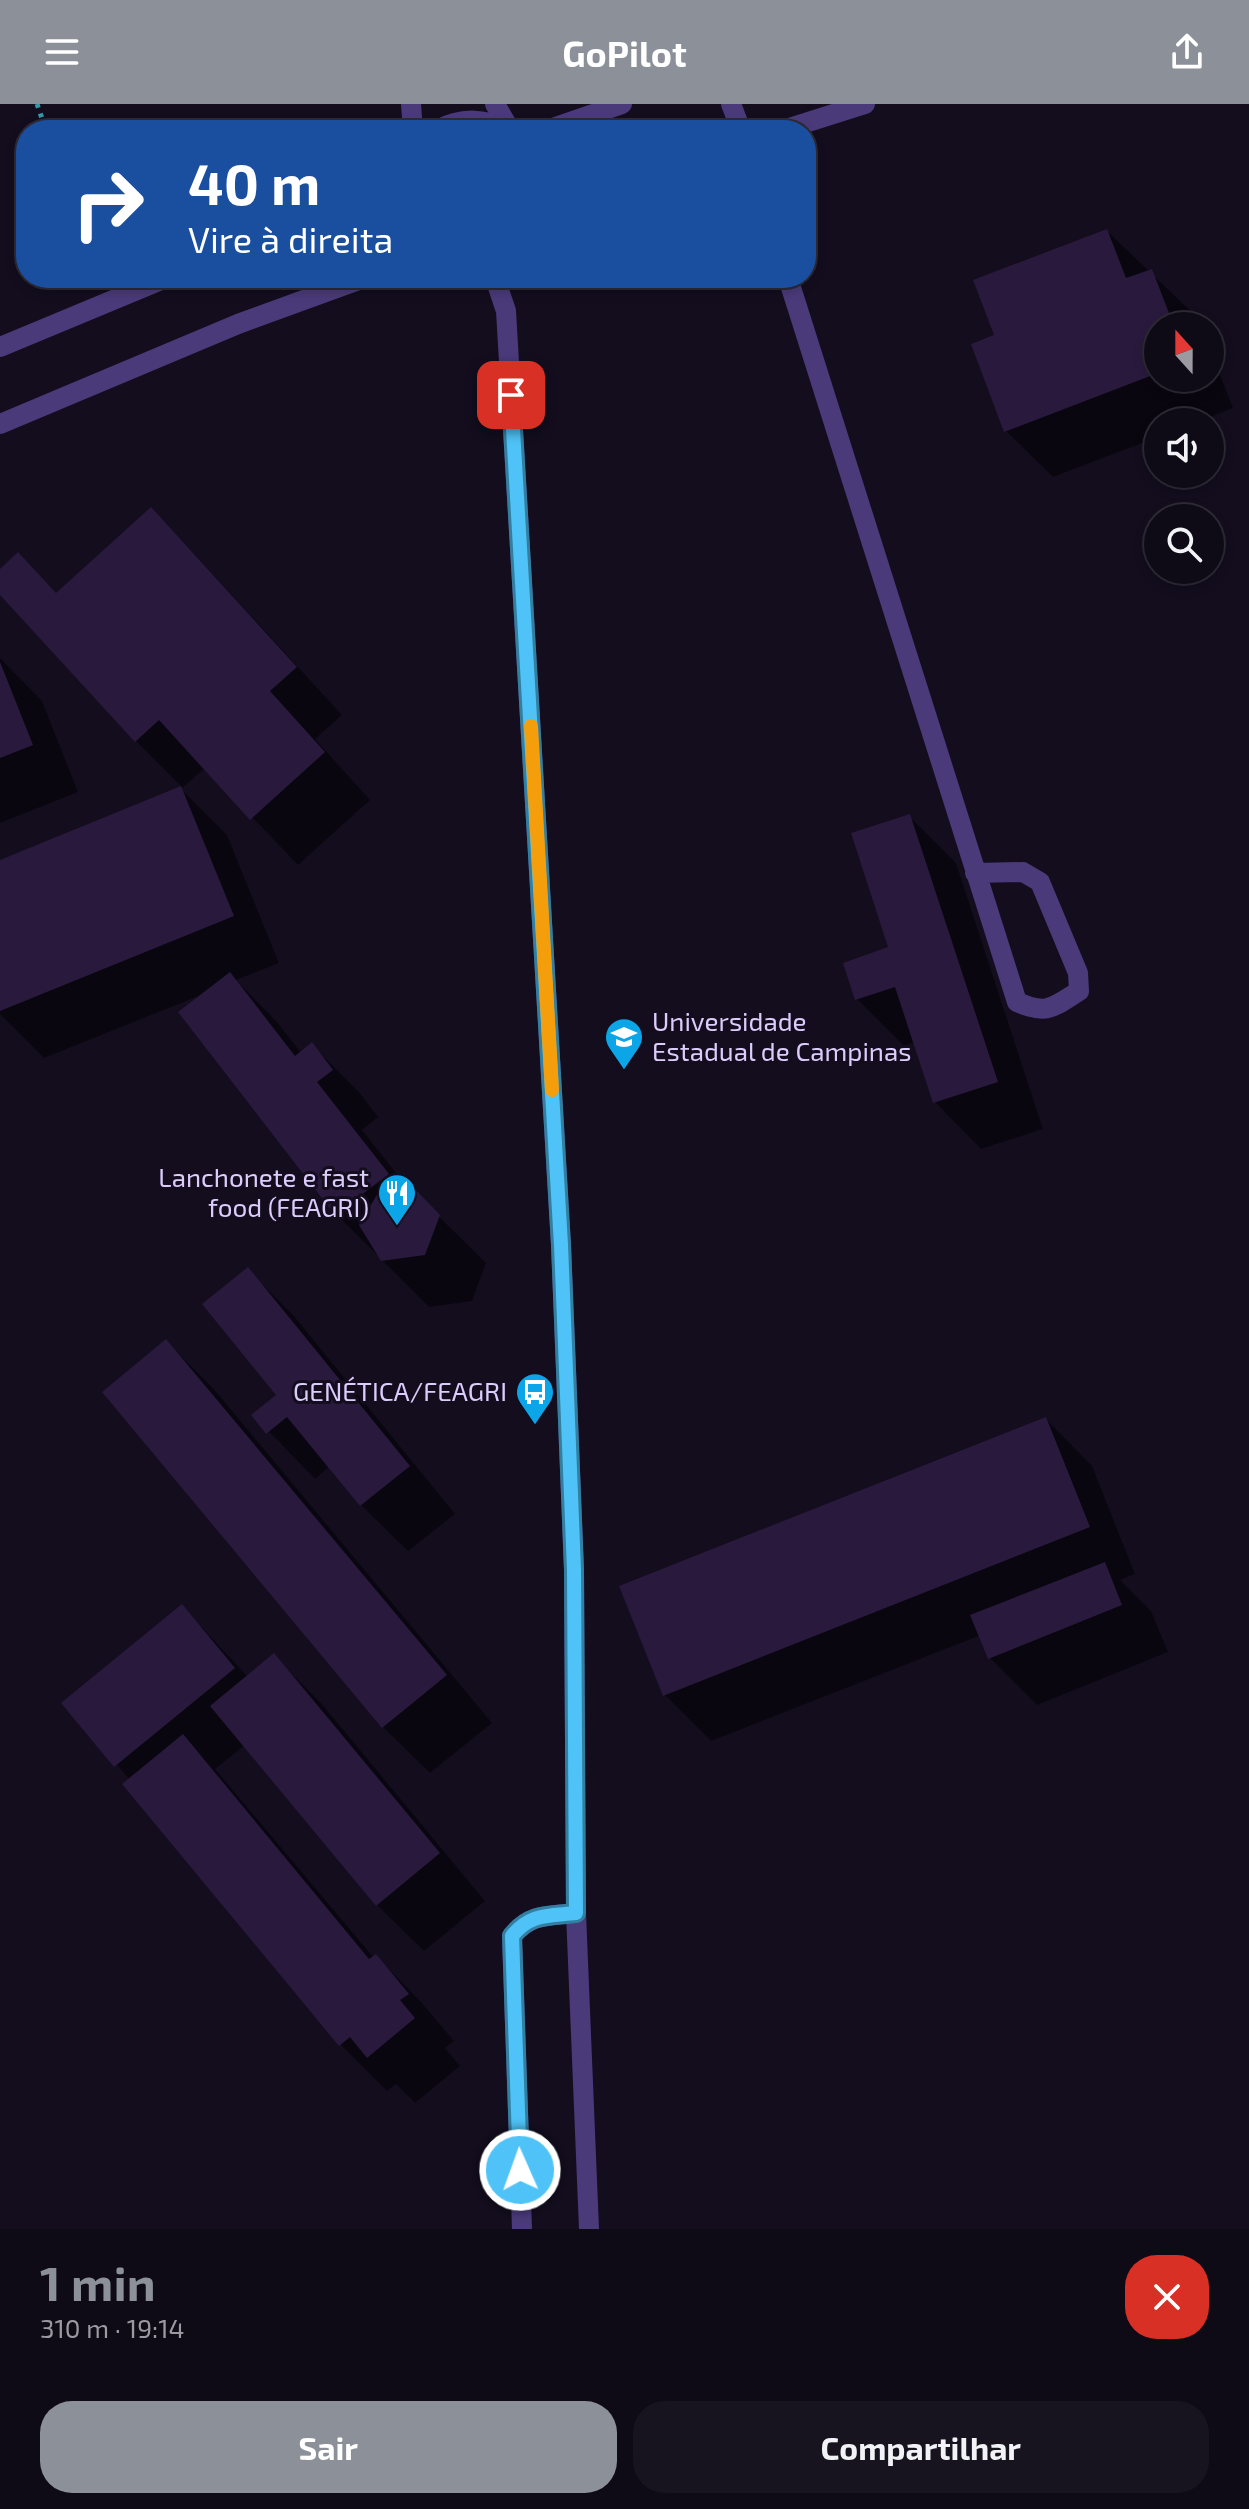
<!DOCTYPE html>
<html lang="pt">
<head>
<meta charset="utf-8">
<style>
	:root { --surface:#0e0a16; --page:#17131f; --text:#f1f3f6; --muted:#9b9aa1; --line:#2e2b35; --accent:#8c9099 }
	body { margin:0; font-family:"Exo 2",sans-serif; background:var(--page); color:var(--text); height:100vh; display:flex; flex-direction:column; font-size:30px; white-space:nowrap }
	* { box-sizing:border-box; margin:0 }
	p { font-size:26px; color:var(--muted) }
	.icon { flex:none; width:44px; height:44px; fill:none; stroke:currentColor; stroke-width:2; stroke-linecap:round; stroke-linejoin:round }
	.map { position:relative; height:2125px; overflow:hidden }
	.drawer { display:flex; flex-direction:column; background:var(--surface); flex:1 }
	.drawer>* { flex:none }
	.top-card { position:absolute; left:16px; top:16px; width:800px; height:168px; border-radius:32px; box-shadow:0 4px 12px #0003,0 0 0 2px var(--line); background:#1a4fa0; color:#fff; overflow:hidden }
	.needle { width:52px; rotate:339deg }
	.buttons { position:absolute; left:1144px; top:208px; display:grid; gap:16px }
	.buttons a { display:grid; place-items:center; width:80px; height:80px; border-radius:50%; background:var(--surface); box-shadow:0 4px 12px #0003,0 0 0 2px var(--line); font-size:40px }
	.pin { position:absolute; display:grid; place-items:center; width:68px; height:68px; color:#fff; margin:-34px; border-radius:16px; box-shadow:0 4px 12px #0006 }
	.me { position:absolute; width:88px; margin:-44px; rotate:358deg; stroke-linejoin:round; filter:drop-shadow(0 0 6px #0008) }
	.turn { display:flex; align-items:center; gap:28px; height:168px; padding:0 40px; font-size:36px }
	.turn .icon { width:104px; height:104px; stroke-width:2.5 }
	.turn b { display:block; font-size:56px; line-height:68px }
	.round { display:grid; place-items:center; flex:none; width:84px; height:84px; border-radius:32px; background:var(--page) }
	.summary { display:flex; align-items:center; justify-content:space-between; height:136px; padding:0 40px }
	h1 { font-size:48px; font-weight:700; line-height:60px; color:var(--accent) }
	.button { display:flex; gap:16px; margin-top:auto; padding:16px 40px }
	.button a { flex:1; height:92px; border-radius:32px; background:var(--accent); color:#fff; font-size:32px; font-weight:700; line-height:92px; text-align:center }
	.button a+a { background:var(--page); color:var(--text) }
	header { display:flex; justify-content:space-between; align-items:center; height:104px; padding:0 40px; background:var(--accent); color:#fff; font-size:36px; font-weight:700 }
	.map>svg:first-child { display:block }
	.shadow { fill:#0007 }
	.building { fill:#291a3d }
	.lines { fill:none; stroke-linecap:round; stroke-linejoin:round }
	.path { stroke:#3398a9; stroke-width:5; stroke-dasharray:4 6; stroke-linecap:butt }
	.service { stroke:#4a3a7a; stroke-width:20 }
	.minor { stroke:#4a3a7a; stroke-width:20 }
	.tertiary { stroke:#4a3a7a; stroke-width:20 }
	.route-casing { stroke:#337fa1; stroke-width:20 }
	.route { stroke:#4fc3f7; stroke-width:14 }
	.slow { stroke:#f59e0b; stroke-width:14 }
	.labels { text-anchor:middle; stroke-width:6; stroke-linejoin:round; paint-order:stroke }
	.poi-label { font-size:26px; fill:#dcccfc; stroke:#130d1e; text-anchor:end }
</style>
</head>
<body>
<header><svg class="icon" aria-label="menu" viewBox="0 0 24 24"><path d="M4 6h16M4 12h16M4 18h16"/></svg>GoPilot<svg class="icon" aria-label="share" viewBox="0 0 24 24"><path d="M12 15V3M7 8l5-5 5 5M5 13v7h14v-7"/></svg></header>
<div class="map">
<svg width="1249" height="2125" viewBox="0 0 1249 2125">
	<rect width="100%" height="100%" fill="#130d1e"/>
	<g class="shadow">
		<polygon points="1107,127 1198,214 1201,222 1158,222 1158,274 1210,274 1210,245 1233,304 1197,318 1158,318 1158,333 1053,373 1006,327 997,232"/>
		<polygon points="151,406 197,453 342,611 315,635 370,696 298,761 205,664 181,685 227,731 279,859 236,876 276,917 302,950 312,941 359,988 378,1013 362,1026 411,1088 414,1088 486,1159 472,1197 429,1203 336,1110 201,891 44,954 0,910 0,759 183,684 136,637 0,488 0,467 18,451 58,491"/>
		<polygon points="0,554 42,597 78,688 0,719"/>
		<polygon points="909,712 956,759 1043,1025 981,1045 935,998 915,938 904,942 857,895 891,845"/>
		<polygon points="248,1166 294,1212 455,1410 408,1447 361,1401 329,1363 315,1375 254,1312 278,1292"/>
		<polygon points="166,1237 213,1284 492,1619 430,1669 383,1623"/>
		<polygon points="1046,1315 1092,1362 1135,1470 1120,1476 1151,1507 1168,1548 1037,1601 990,1554 981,1531 711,1637 665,1591"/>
		<polygon points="182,1502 248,1573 274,1552 321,1599 485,1797 424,1847 377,1801 245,1641 215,1665 374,1854 376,1852 422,1899 454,1937 445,1944 460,1962 415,1999 396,1980 387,1987 340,1940 130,1676 64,1599"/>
	</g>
	<g class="building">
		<polygon points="1107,125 1126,174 1152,165 1174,222 1158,222 1158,269 1004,328 971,240 994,231 973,176"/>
		<polygon points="151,403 297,563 270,587 325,648 250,716 159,616 135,638 0,491 0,465 18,448 56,489"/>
		<polygon points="0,558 33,641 0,654"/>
		<polygon points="181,682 234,812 0,907 0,756"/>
		<polygon points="910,710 998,978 933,999 895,883 855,896 843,859 888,843 851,729"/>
		<polygon points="230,868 295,952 312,938 333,966 317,978 389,1070 335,1111 178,908"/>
		<polygon points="415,1085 440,1111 425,1151 381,1157 359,1121 378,1089"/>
		<polygon points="248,1163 410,1362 360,1402 287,1313 266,1330 251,1311 276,1291 202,1200"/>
		<polygon points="166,1235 447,1571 382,1624 102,1288"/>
		<polygon points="1046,1313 1090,1423 663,1592 619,1482"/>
		<polygon points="1105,1458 1122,1501 988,1555 970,1511"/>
		<polygon points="182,1500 235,1564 114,1663 61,1599"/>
		<polygon points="274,1549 440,1749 376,1802 210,1602"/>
		<polygon points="183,1630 369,1855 376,1850 409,1890 400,1896 415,1914 367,1954 350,1933 339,1942 122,1680"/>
	</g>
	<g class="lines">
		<polyline class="path" points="37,0 46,26"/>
		<g class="service">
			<polyline points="731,0 741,26"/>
			<path d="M788,174L1017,898C1047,911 1052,904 1079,887L1078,869L1040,778L1023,768L975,769"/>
		</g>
		<path class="minor" d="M522,2125L512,1832C530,1809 549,1812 576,1809"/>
		<g class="tertiary">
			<polyline points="411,0 413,26"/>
			<polyline points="495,0 510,26"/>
			<path d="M437,26C463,12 485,15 511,26"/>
			<polyline points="547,26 622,0"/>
			<polyline points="783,26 865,0"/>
			<polyline points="495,174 506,207 561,1141 574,1466 576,1809 589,2125"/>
			<polyline points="0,243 166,174"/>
			<polyline points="0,320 238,220 364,174"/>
		</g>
	</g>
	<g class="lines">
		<g class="route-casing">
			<path id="route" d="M511,291L561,1141L574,1466L576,1809C549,1812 530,1809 512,1832L520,2066"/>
		</g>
		<use href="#route" class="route"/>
		<polyline class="slow" points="531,622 552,986"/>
	</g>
	<defs>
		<g id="university-pin" transform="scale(2)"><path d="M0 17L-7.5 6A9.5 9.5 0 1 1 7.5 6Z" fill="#0ca5e8" stroke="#130d1e"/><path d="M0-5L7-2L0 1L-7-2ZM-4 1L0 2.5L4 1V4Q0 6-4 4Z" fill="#fff"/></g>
		<g id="restaurant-pin" transform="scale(2)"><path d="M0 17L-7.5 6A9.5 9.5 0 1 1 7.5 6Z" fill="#0ca5e8" stroke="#130d1e"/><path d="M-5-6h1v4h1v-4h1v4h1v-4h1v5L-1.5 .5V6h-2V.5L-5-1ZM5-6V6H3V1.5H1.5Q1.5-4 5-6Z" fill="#fff"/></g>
		<g id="bus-pin" transform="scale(2)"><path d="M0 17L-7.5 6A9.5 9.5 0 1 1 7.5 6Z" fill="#0ca5e8" stroke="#130d1e"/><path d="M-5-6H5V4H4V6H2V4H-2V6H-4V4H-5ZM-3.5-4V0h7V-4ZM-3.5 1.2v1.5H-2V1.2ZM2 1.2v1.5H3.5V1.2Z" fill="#fff"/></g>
	</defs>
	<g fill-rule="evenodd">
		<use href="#university-pin" x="624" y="933"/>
		<use href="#restaurant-pin" x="397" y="1089"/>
		<use href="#bus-pin" x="535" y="1288"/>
	</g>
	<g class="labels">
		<g class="poi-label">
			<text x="652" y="927" text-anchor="start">Universidade<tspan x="652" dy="30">Estadual de Campinas</tspan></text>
			<text x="369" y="1083">Lanchonete e fast<tspan x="369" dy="30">food (FEAGRI)</tspan></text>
			<text x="507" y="1297">GENÉTICA/FEAGRI</text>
		</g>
	</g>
</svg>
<div class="buttons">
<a><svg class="needle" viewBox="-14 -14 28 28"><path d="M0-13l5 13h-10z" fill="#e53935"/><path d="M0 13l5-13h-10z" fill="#9b9aa1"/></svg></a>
<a><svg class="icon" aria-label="sound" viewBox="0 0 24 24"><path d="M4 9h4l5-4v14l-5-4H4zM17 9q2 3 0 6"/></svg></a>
<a><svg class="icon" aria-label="search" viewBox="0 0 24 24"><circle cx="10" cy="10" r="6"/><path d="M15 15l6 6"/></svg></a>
</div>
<div class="pin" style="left:511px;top:291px;background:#d93025"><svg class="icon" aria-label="arrive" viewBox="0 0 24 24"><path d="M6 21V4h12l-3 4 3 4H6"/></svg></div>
<svg class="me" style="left:520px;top:2066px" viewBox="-20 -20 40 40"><circle r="17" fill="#4fc3f7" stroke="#fff" stroke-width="3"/><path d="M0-11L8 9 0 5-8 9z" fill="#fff"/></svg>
<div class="top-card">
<div class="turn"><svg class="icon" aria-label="right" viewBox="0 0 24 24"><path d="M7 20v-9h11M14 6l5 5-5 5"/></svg><div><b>40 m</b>Vire à direita</div></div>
</div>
</div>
<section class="drawer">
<div class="summary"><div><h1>1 min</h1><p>310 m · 19:14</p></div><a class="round" style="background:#d93025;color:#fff"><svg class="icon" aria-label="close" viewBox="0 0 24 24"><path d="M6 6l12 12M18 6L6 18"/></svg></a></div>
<div class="button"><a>Sair</a><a>Compartilhar</a></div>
</section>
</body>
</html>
